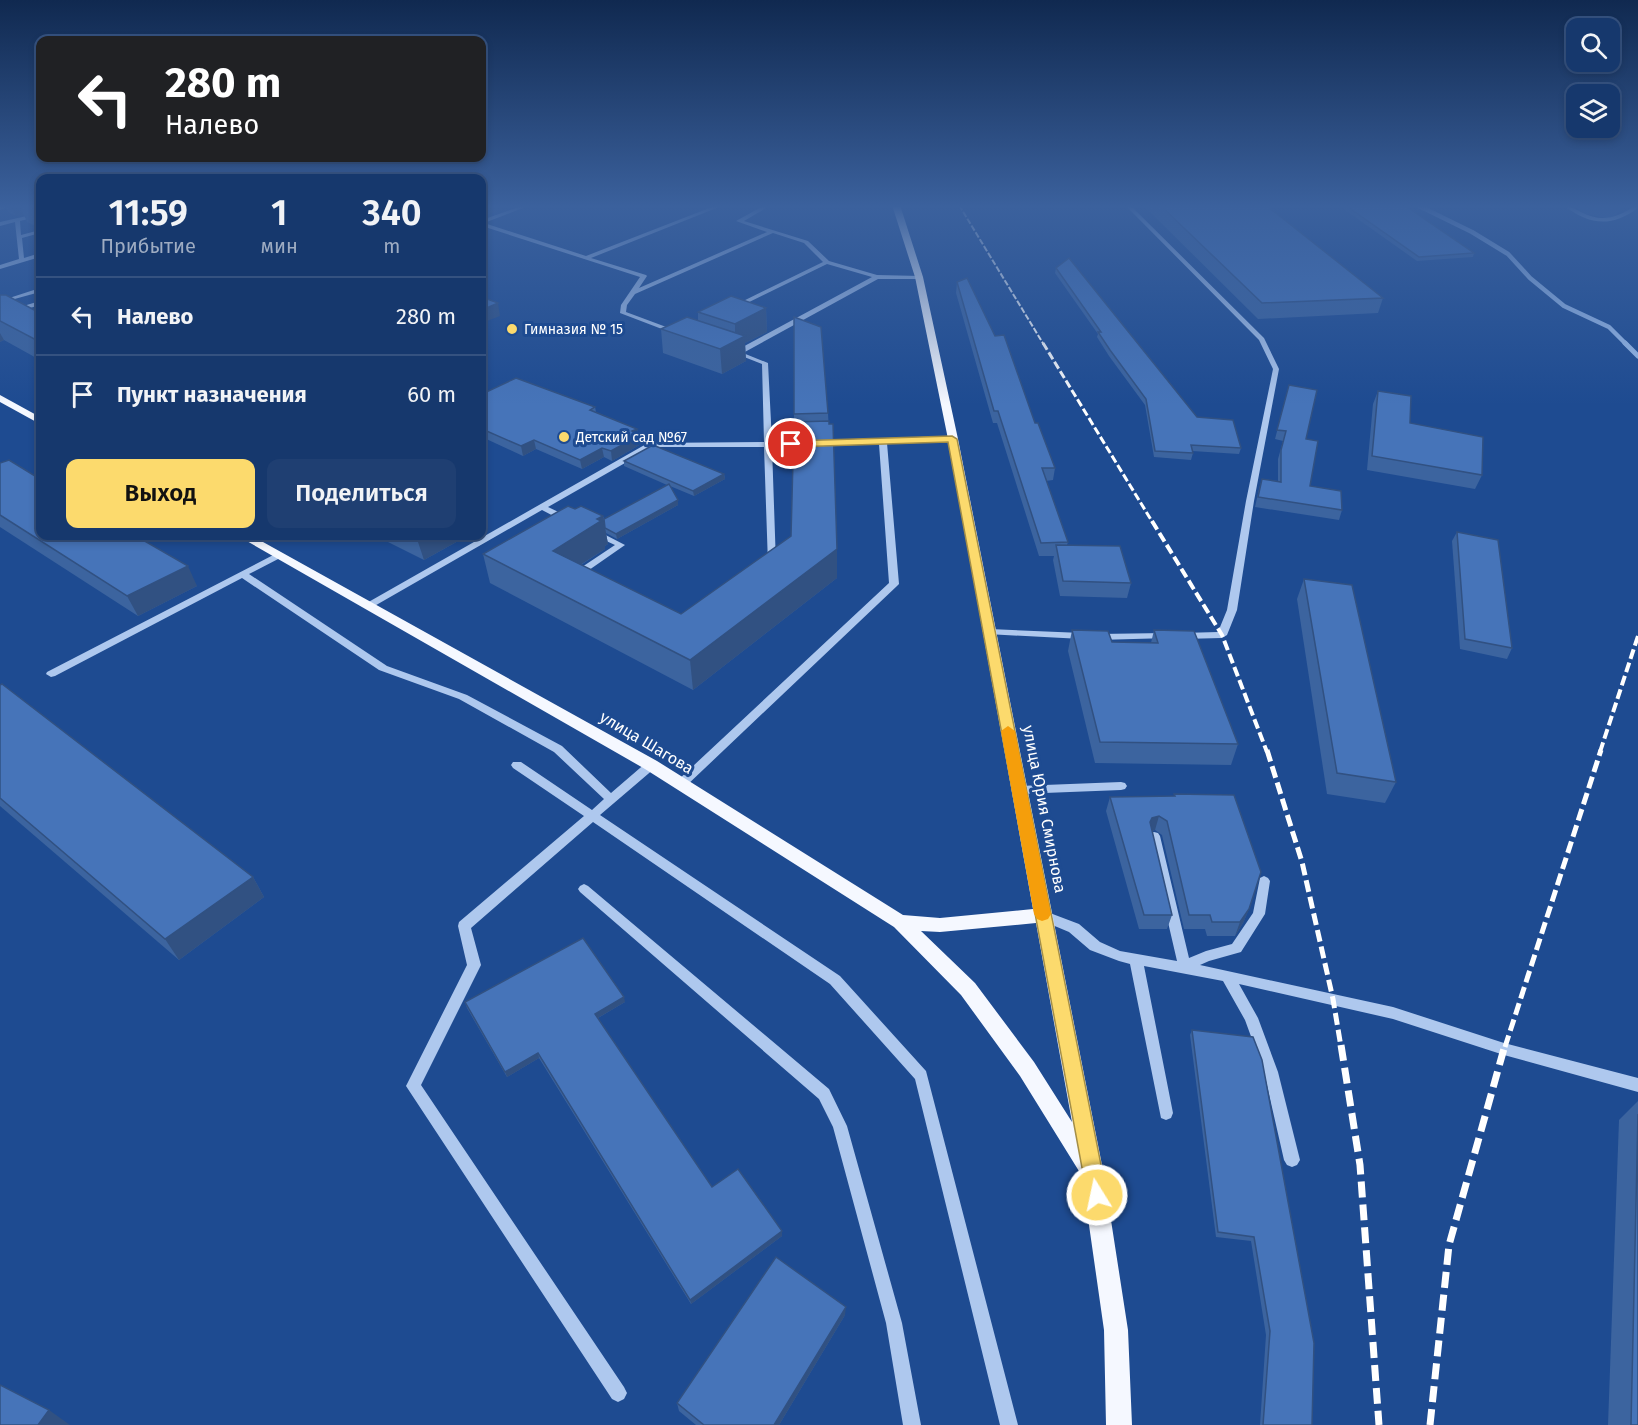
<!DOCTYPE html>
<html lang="ru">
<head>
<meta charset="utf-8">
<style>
	:root { --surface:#16386d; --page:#1f3f72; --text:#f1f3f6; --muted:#9eacc2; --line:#355280; --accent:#fcda6d }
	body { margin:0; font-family:"Fira Sans",sans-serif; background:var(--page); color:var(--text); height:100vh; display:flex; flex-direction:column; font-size:22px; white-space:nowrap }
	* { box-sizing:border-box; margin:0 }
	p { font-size:20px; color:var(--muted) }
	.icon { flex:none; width:33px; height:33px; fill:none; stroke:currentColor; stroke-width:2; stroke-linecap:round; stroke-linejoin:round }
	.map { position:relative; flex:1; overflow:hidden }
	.sheet { position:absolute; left:36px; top:174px; width:450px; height:366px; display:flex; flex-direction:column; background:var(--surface); border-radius:12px; box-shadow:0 3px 9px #0003,0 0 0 2px var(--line) }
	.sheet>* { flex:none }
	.top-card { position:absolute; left:36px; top:36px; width:450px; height:126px; border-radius:12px; box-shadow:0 3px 9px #0003,0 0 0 2px var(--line); background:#202124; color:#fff; overflow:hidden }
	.controls { position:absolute; left:1566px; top:18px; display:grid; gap:12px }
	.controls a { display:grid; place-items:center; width:54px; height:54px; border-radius:12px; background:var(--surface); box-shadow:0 3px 9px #0003,0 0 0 2px var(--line); font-size:30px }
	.pin { position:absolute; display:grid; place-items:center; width:51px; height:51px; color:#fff; margin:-26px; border:3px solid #fff; border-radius:50%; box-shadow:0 2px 6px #0007 }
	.me { position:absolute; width:66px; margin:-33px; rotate:350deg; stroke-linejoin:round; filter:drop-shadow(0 0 4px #0008) }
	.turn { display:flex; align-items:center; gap:21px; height:126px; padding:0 30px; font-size:27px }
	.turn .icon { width:78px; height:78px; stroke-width:2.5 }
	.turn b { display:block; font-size:42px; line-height:51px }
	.eta { display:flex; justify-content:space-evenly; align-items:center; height:102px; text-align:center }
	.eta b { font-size:36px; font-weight:600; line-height:42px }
	.button { display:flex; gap:12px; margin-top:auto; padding:12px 30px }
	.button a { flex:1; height:69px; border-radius:12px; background:var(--accent); color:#111; font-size:24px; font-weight:600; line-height:69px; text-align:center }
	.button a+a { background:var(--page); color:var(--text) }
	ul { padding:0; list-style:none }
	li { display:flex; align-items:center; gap:18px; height:78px; padding:0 30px; border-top:2px solid var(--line) }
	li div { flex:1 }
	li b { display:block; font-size:22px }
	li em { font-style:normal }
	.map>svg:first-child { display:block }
	.green { fill:#3164af }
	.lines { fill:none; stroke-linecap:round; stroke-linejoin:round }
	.stream-far1 { stroke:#a2c2ef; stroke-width:4.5 }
	.stream { stroke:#a2c2ef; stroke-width:5 }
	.minor { fill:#aec8ee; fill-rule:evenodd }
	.major { fill:#f5f8ff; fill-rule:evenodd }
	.rail-far4 { stroke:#fff; stroke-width:2; stroke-dasharray:6 2; stroke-linecap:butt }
	.rail-far3 { stroke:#fff; stroke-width:3; stroke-dasharray:8 3; stroke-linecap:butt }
	.rail-far2 { stroke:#fff; stroke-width:4; stroke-dasharray:10 4; stroke-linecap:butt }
	.rail-far1 { stroke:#fff; stroke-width:5; stroke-dasharray:12 5; stroke-linecap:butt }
	.rail { stroke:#fff; stroke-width:7; stroke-dasharray:16 7; stroke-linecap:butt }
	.wall { fill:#3c649f }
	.shaded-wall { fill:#315182 }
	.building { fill:#4674b9; stroke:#315182; stroke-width:1.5 }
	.route { fill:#fcda6d; stroke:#a48e47; stroke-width:1.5 }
	.slow { fill:#f59e0b }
	.poi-dot { fill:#fcda6d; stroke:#1e4b91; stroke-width:2 }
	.labels { text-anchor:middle; stroke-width:6; stroke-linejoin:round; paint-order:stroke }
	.far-poi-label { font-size:14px; fill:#fff; stroke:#1e4b91; text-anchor:start }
	.street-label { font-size:16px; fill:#fff; stroke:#1e4b91 }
</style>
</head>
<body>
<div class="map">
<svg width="1638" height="1425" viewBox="0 0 1638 1425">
	<rect width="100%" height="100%" fill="#1e4b91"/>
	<polygon class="green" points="1573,205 1626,205 1612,219 1585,214"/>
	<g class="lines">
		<polyline class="stream-far1" points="1417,205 1472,232 1508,254 1530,278 1564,306 1609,327 1627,345"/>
		<polyline class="stream" points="1625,343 1638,356"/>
		<g class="minor">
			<polygon points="4,205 12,205 0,210 0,206"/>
			<polygon points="524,205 531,205 484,223 586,256 717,205 724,205 591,258 646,275 647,276 639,288 767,232 736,221 765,205 771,205 744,221 808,241 829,261 877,275 921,276 922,277 919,279 878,279 743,353 768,363 772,442 805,442 809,444 805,446 772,447 776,564 775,566 769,566 768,564 764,447 653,447 548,507 569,517 569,521 563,521 542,510 371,608 365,608 363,606 365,604 648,443 764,442 762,364 729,351 732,349 737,350 872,277 827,264 735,309 731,309 731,307 823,262 804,243 773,233 635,294 627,305 626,312 677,331 678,332 675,334 620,313 621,305 640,277 482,226 482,220"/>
			<polygon points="1125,205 1130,205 1264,338 1279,369 1254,501 1237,610 1227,635 1222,638 1182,639 1177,636 1182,633 1218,632 1227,610 1246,501 1273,369 1259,340"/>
			<path d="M1563,205C1570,205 1574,209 1581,212C1602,223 1617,218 1636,205H1638V208C1611,228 1589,225 1563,205Z"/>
			<polygon points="40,213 40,216 20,221 21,235 40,230 40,233 22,238 24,258 40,253 40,257 0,269 0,265 19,259 15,222 0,226 0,222"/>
			<polygon points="40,288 40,292 0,303 0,301"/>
			<polygon points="40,301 40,305 0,317 0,313"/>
			<polygon points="953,437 956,437 956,441 887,443 899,584 897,586 685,787 677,787 675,784 677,781 889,583 879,444 821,445 818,445 818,441"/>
			<polygon points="594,529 625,545 579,577 573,577 571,575 573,573 615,545 591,534 590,532"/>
			<polygon points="279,552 283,555 282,557 249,574 387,666 467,695 562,746 611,793 647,762 655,762 657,765 655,768 600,815 840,976 926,1071 1018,1425 1000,1425 915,1079 830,984 593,822 471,928 481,965 421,1085 624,1387 627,1393 624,1399 618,1402 612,1399 406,1086 467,965 458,926 459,922 584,816 513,768 511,765 513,762 521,762 592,810 604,799 554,752 459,699 379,670 242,578 55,676 51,677 46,674 47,672"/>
			<polygon points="990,629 1082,633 1087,636 1082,639 987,634 985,632 987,630"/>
			<polygon points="1166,633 1171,636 1169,638 1098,640 1093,637 1098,634"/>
			<polygon points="1121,782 1125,783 1127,786 1125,789 1121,790 1019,794 1015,793 1013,790 1015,787 1019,786"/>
			<polygon points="1154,832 1158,833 1160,836 1189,958 1206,951 1232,944 1253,913 1260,878 1264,876 1268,878 1270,881 1265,914 1241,952 1209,961 1200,965 1393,1007 1504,1043 1638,1078 1638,1092 1504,1055 1393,1019 1239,984 1258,1018 1278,1072 1300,1160 1297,1165 1292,1167 1287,1165 1284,1160 1264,1072 1245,1020 1223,981 1144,966 1173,1113 1171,1118 1166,1120 1161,1118 1130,964 1119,961 1090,950 1069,932 1038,919 1036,915 1038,911 1042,910 1079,924 1100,942 1120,951 1177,961 1148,836 1150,833"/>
			<polygon points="584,884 588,886 829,1089 847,1126 902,1323 921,1425 903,1425 886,1323 833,1127 819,1099 580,892 578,889 580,886"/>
		</g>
		<g class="major">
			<path d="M892,205H900L923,277L958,439L1104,1175L1128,1330L1132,1425H1106L1104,1330L1082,1176L1020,1076L961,995L894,927L645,769L238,536H252L657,761L903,915L940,918L1033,909L948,439L915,277ZM1036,923L1072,1122L1034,1062L975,983L921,931L940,932Z"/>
			<polygon points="0,395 40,417 40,424 0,402"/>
		</g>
		<polyline class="rail-far4" points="959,205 1044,345"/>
		<polyline class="rail-far3" points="1043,343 1153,523"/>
		<g class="rail-far2">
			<polyline points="1152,521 1222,635 1267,752"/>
			<polyline points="1600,752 1638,636"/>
		</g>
		<g class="rail-far1">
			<polyline points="1267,750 1302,862 1333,999 1341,1047"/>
			<polyline points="1505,1047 1601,750"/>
		</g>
		<g class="rail">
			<polyline points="1341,1045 1360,1165 1379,1425"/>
			<polyline points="1430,1425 1449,1245 1505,1045"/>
		</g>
	</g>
	<g class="wall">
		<polygon points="4,205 40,205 40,228 27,222 24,215 16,216 8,212"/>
		<polygon points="1143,205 1266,205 1383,298 1378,313 1258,319"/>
		<polygon points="1338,205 1404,205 1474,253 1473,257 1417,261"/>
		<polygon points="1056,268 1197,417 1241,448 1239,454 1192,451 1193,453 1191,460 1154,457 1145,405 1109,356 1097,337 1098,334 1055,273"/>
		<polygon points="957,282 1035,423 1055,468 1053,480 1046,481 1068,542 1067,545 1131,583 1127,598 1060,596 1053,560 1054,556 1039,556 997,423 993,423 956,293"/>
		<polygon points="0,295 40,313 40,360 4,340 0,342"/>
		<polygon points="766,308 767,332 745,343 746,361 722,374 663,353 661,329 698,320 698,312"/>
		<polygon points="794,317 828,413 837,578 693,690 490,583 483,554 603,516 604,519 667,485 624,466 624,461 724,474 725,479 694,496 670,486 678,500 678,505 617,539 606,533 608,544 605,546 605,549 581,565 681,614 791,536 794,422"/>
		<polygon points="1289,385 1306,439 1310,486 1342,510 1339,520 1255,507 1259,489 1262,479 1278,481 1278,459 1283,441 1275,439"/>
		<polygon points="1378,391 1410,423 1482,475 1475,489 1367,470 1373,404"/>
		<polygon points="482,394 595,407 596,412 637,429 638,434 640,435 641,444 612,461 604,457 582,469 536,449 523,456 482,437"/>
		<polygon points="0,463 197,586 138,616 0,527"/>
		<polygon points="1457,532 1512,648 1507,659 1460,649 1452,541"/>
		<polygon points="376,536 459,536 460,540 424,560"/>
		<polygon points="1304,579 1396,782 1385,803 1327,794 1297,599"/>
		<polygon points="1072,630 1112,642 1151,643 1154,630 1238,744 1231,765 1095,763 1068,651"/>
		<polygon points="0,685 253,877 264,897 179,960 0,806"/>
		<polygon points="1174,794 1249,909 1243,923 1235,936 1207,936 1205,929 1184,929 1162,835 1155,830 1152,831 1172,915 1167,929 1139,929 1106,811 1110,797 1174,796"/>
		<polygon points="465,1002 625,1002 598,1018 712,1187 782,1236 691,1304 539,1058 507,1077 467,1008"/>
		<polygon points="1192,1030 1312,1425 1260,1425 1266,1335 1251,1241 1216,1237 1190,1035"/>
		<polygon points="1638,1101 1638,1425 1608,1425 1619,1120"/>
		<polygon points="845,1315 779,1425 696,1425 679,1411 677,1403"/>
	</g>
	<g class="shaded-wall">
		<polygon points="10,205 19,205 24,215 16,216"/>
		<polygon points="482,205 513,205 482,217"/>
		<polygon points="498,303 500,316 482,323 482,310"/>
		<polygon points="766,308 767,332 745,343 746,361 722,374 720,349 735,341 735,324"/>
		<polygon points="0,333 4,340 0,342"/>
		<polygon points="637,429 638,436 640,435 641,444 612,461 611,451 632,431"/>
		<polygon points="534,440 536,449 523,456 521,446"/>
		<polygon points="602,448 604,457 582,469 580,460"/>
		<polygon points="724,474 725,479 694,496 693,491"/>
		<polygon points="678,500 678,505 617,539 616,534"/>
		<polygon points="603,516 608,544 605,546 605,549 558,579 553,551 597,519"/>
		<polygon points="416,536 459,536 460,540 424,560"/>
		<polygon points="837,549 837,578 693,690 690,660"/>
		<polygon points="188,566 197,586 138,616 127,596"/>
		<polygon points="1159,816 1155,830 1148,832 1150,822 1152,818"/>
		<polygon points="253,877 264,897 179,960 165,939"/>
		<polygon points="1249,909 1243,923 1235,936 1240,922"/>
		<polygon points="624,997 625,1002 596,1019 595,1014"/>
		<polygon points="538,1053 539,1058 507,1077 505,1072"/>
		<polygon points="782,1231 782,1236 691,1304 690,1300"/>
		<polygon points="846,1307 845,1315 779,1425 774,1425"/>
		<polygon points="49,1410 70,1425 38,1425"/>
	</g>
	<g class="building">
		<polygon points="28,205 40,205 40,211"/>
		<polygon points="1160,205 1266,205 1383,298 1262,303"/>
		<polygon points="1345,205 1404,205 1474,253 1419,257"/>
		<polygon points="1069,258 1197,417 1233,420 1241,448 1191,445 1193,453 1155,451 1146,399 1110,350 1098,332 1101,332 1056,268"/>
		<polygon points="967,278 995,336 1004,335 1035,423 1038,423 1055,468 1042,468 1068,542 1041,543 998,411 994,411 957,282"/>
		<polygon points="0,295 6,295 40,313 40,342 0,321"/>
		<polygon points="731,296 766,308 735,324 698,312"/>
		<polygon points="482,297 498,303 482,310"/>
		<polygon points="687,317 745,336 720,349 661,329"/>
		<polygon points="794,317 821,327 828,413 794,414"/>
		<polygon points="516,378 595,407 590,410 637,429 632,431 640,435 611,451 602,448 580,460 534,440 521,446 482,429 482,394"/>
		<polygon points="1289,385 1317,390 1306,439 1318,441 1310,486 1341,491 1342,510 1258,497 1262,479 1281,482 1281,450 1286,431 1277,430"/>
		<polygon points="1378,391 1411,396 1410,423 1483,437 1482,475 1372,456"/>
		<polygon points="829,421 829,424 833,424 837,549 690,660 483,554 568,506 575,509 581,506 603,516 597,519 601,521 553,551 681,614 791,536 794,422"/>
		<polygon points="653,445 724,474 693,491 624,461"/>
		<polygon points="9,460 40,479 40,536 136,536 188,566 127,596 0,515 0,463"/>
		<polygon points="669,484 678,500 616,534 605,528 604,519"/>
		<polygon points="1457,532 1498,540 1512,648 1465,639"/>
		<polygon points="1056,545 1120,546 1131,583 1063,581"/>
		<polygon points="1304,579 1352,585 1396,782 1337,773"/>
		<polygon points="1072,630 1108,631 1112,642 1158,643 1154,630 1194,631 1238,744 1100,742"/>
		<polygon points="2,684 253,877 165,939 0,798 0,685"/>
		<polygon points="1174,794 1234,795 1261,872 1249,909 1240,922 1212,922 1210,915 1189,915 1167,821 1159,816 1152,818 1150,822 1172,915 1144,915 1110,797 1175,796"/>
		<polygon points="583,938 624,997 595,1014 712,1187 738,1169 782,1231 690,1300 538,1053 505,1072 465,1002"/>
		<polygon points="1192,1030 1253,1037 1262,1060 1314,1343 1312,1425 1263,1425 1270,1331 1254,1237 1218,1232"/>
		<polygon points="1638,1114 1638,1425 1631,1425"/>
		<polygon points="776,1257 846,1307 774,1425 704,1425 677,1403"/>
		<polygon points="0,1385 49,1410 38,1425 0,1425"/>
	</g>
	<linearGradient id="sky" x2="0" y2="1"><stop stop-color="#102950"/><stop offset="0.51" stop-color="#3b619d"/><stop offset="1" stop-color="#3b619d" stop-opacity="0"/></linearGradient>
	<rect width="1638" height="405" fill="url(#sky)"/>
	<polygon class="route" points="952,436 957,439 1107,1195 1104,1202 1097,1205 1090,1202 1087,1195 948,442 791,447 786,444 791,441"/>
	<polygon class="slow" points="1008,726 1015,731 1051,914 1048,919 1042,921 1037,919 1034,914 1001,731"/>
	<g class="poi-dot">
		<circle cx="512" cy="329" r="6"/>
		<circle cx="564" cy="437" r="6"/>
	</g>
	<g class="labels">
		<g class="far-poi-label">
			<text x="524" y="334">Гимназия № 15</text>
			<text x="576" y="442">Детский сад №67</text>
		</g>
		<g class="street-label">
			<text transform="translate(647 742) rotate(31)" y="6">улица Шагова</text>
			<text transform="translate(1045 809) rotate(79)" y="6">улица Юрия Смирнова</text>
		</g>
	</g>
</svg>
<div class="controls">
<a><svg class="icon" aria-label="search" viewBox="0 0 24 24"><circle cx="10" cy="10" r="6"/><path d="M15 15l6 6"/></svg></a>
<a><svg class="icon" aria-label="layers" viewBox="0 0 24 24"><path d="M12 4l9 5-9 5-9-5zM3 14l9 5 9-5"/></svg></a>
</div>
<div class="pin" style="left:791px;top:444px;background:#d93025"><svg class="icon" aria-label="arrive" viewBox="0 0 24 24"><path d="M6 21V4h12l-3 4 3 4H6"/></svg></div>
<svg class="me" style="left:1097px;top:1195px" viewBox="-20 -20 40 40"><circle r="17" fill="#fcda6d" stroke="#fff" stroke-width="3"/><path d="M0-11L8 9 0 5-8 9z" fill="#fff"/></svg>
<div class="top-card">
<div class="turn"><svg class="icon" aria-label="left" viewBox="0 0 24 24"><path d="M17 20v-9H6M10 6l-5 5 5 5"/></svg><div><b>280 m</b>Налево</div></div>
</div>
<section class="sheet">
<div class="eta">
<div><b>11:59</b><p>Прибытие</p></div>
<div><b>1</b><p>мин</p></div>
<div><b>340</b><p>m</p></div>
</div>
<ul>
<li><svg class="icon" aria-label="left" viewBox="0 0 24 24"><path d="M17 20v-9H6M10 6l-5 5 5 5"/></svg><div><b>Налево</b></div><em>280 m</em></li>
<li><svg class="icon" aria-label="arrive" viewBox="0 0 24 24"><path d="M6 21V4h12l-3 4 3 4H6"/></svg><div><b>Пункт назначения</b></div><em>60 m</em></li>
</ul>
<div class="button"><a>Выход</a><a>Поделиться</a></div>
</section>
</div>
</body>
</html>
